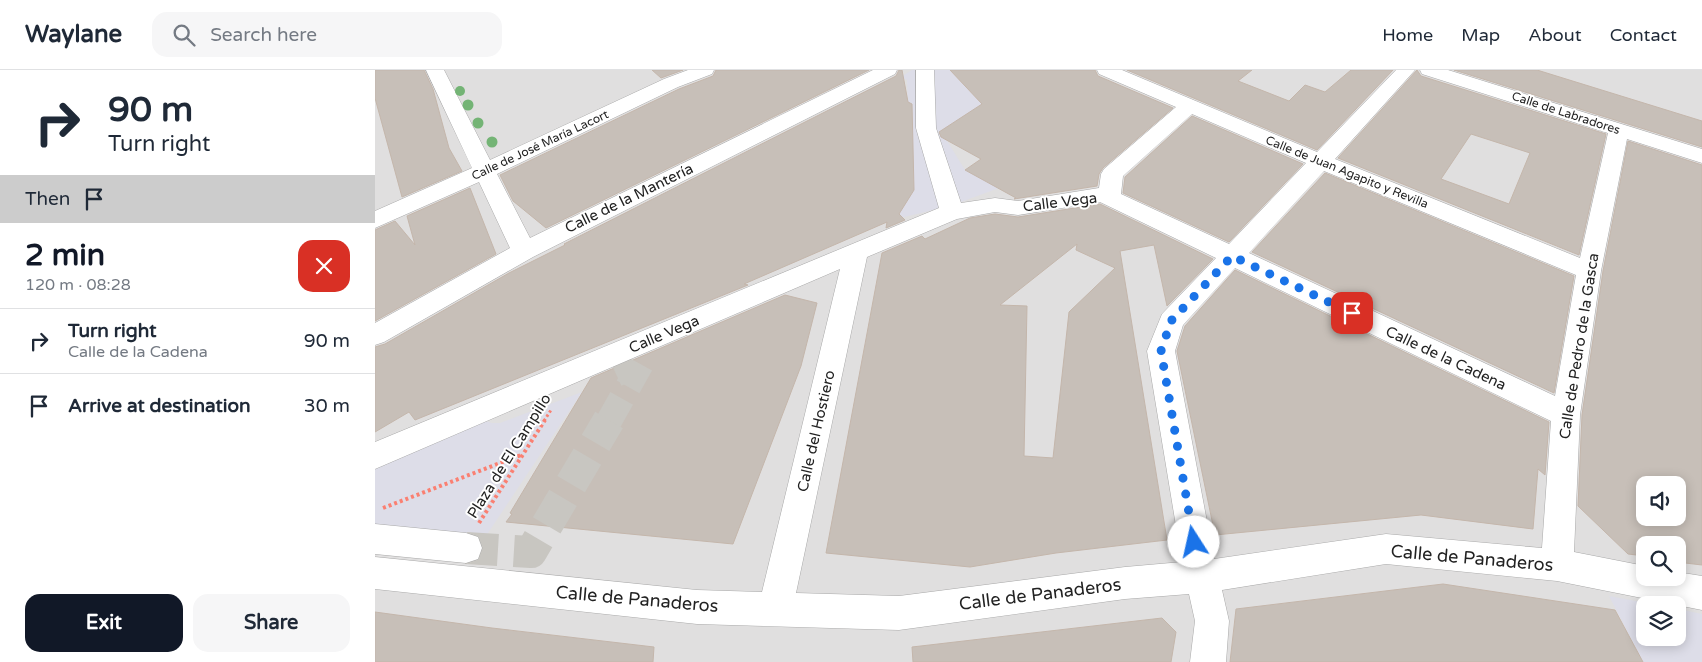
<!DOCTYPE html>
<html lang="en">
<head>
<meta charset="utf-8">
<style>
	:root { --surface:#fff; --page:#f6f6f7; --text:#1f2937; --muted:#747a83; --line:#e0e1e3; --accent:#111827 }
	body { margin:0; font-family:"Varela Round",sans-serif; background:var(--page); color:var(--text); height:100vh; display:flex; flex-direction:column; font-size:19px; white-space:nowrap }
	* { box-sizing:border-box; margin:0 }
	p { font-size:16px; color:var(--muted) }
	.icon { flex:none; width:28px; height:28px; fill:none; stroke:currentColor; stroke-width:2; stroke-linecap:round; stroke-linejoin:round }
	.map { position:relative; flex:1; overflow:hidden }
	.details { display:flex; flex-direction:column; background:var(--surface); width:375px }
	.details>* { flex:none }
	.guide { background:#fff; color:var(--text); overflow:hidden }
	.tools { position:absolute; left:1261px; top:406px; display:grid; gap:10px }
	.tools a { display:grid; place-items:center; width:50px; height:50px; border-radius:10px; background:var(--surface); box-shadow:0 2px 12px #0003; font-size:25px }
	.pin { position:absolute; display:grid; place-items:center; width:42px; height:42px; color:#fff; margin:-21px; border-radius:10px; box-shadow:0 2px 8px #0006 }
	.me { position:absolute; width:55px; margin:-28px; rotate:350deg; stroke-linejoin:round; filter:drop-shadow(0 0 4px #0008) }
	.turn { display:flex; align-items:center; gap:18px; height:105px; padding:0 25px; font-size:22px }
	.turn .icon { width:65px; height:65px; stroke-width:2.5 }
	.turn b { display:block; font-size:35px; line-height:42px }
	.then { display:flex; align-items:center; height:48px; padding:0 25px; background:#0003; gap:10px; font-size:19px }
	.round { display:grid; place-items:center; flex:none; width:52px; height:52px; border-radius:15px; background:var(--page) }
	.overview { display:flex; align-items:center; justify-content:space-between; height:85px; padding:0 25px }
	h1 { font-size:30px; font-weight:700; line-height:38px; color:var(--accent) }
	.action { display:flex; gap:10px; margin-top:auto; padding:10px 25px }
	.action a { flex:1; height:58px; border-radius:15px; background:var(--accent); color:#fff; font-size:20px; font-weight:700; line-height:58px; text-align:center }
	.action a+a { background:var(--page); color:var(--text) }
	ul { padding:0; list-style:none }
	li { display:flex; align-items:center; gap:15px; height:65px; padding:0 25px; border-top:1px solid var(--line) }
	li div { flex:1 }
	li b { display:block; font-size:19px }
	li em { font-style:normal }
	header { display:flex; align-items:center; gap:30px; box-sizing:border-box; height:70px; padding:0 25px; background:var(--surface); border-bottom:1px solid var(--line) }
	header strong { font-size:24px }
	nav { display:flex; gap:28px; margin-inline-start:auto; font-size:18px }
	.search { width:350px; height:45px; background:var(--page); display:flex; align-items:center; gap:12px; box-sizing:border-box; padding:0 18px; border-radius:15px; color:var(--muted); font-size:19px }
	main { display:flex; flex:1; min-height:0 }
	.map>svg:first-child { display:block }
	.residential { fill:#e0dfdf; fill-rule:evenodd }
	.plaza { fill:#dddde8 }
	.building { fill:#c7bfb8; stroke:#c4b6ab; fill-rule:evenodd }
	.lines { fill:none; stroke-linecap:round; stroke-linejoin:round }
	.minor-tunnel-far1 { stroke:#c8c6c1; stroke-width:26; stroke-dasharray:26 13; stroke-linecap:butt }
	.minor-tunnel { stroke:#c8c6c1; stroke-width:32; stroke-dasharray:32 16; stroke-linecap:butt }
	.minor-casing { stroke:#a9a9a9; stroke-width:1 }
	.path-far1 { stroke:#fa8072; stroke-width:3; stroke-dasharray:2.5 2.5; stroke-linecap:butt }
	.path { stroke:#fa8072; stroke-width:4; stroke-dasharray:3 3; stroke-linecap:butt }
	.minor { fill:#fff; fill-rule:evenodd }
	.tree { fill:#74b475 }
	.route { stroke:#1a73e8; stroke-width:9; stroke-dasharray:0 16.2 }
	.labels { text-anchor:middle; stroke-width:4; stroke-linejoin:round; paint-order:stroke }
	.far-street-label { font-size:12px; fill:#222; stroke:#fff }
	.street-label { font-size:15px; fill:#222; stroke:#fff }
	.near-street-label { font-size:18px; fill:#222; stroke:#fff }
</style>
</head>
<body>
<header>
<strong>Waylane</strong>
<div class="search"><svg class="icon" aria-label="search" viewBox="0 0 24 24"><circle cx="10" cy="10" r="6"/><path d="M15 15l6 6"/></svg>Search here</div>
<nav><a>Home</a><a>Map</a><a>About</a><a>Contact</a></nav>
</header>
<main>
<section class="details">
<div class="guide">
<div class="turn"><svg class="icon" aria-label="right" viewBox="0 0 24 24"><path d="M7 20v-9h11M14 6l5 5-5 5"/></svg><div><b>90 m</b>Turn right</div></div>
<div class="then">Then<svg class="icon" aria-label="arrive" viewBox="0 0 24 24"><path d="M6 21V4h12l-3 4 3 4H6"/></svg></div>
</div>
<div class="overview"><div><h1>2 min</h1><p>120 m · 08:28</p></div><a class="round" style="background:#d93025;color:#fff"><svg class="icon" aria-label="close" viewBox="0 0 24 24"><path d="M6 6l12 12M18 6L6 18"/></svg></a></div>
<ul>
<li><svg class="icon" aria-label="right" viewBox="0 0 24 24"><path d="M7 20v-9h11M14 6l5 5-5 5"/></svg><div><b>Turn right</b><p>Calle de la Cadena</p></div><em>90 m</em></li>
<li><svg class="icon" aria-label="arrive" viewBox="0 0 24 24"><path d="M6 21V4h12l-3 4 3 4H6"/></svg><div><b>Arrive at destination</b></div><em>30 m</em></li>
</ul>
<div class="action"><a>Exit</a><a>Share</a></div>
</section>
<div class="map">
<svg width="1327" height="592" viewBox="0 0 1327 592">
	<rect width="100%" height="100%" fill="#f2efe9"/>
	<path class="residential" d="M0,0H1327V592H0ZM1270,415H1302V448H1270ZM1270,475H1302V508H1270ZM1270,535H1302V568H1270Z"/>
	<g class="plaza">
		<polygon points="537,0 575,0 607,34 566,61 590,100 624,118 575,136 521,149 533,39 532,10 526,7"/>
		<polygon points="207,322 107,472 0,464 0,397 111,351 117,353 125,353"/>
		<polygon points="1234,526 1282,535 1270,535 1270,568 1302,568 1303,539 1327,544 1327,592 1268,592"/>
	</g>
	<g class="building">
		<polygon points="0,0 49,0 58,19 74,78 87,101 27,127 0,28"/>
		<polygon points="277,0 308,0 286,8"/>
		<polygon points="341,0 494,0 171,158 138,131 125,105 304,19 338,6"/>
		<polygon points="524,0 527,0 533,32 537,34 539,120 524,144 530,150 511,158 512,152 369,214 373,215 40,350 34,342 0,362 0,277 10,274 134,203 190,175 189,174 521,6"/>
		<polygon points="575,0 720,0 723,6 798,38 728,98 724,104 722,116 639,129 641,128 590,100 606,89 566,67 564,62 607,34"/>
		<polygon points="752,0 877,0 863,11 914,31 930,15 950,22 976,0 1018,0 942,80"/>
		<path d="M1042,0L1046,6L1231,64L1204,185L963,88ZM1096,64L1155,83L1134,134L1066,109Z"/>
		<polygon points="1079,0 1162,0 1327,51 1327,77"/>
		<polygon points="817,46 928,94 854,172 748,123 750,107"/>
		<path d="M1253,71L1327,95V495L1302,492V475H1270V486L1253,484L1203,436L1207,345L1228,201ZM1270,415H1302V448H1270Z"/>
		<polygon points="950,103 1199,206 1179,323 877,182"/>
		<polygon points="95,118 121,184 0,251 0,160 20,151 40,175 32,146"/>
		<path d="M725,134L838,189L792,236L779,175L745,181L792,470L681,483L595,497L451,483L507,183L547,166L550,169L595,148L620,144L643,147ZM702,174L701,180L740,198L694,242L678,388L649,386L652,236L625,235Z"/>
		<polygon points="860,200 1174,352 1170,405 1163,399 1158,459 1046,445 840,465 802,281 810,256"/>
		<polygon points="410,225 442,233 426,296 358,474 131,452 137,444 135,443 216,308"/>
		<polygon points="1068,514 1240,540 1268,592 855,592 861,539"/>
		<polygon points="0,542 117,558 279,577 278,592 0,592"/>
		<polygon points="787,548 801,562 796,592 538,592 537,577"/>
	</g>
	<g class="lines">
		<polyline class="minor-tunnel-far1" points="234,351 267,292 241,304"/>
		<polyline class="minor-tunnel" points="91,478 156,482 234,350"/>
		<g class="minor-casing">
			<g id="minor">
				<polygon points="51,0 69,0 115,90 289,9 313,0 339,0 337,4 303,17 122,104 155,168 498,0 522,0 520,4 158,187 9,272 0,275 0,253 135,178 104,112 0,158 0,141 97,98"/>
				<path d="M541,0H559L561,58L586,133L620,128L643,131L724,118L726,104L729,99L801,37L724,4L722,0H747L942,82L1021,0H1040L960,89L1205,188L1233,63L1047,4L1045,0H1073L1327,79V93L1252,69L1226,201L1205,345L1199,482L1270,496V508H1302V502L1327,506V540L1182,511L1011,494L847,520L854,551L851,592H815L820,551L814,524L750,529L524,560L322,554L0,519V487L322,520L387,522L465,199L0,399V372L564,138L541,58ZM817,44L931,93L854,174L746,124L748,106ZM949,101L1201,205L1180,326L874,183ZM725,132L841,188L787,244L772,281L807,492L750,497L524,526L421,523L492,187L582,149L620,142L643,145ZM860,198L1176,351L1167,478L1011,464L839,489L800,281L808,255Z"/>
				<polygon points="0,454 91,463 103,467 107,478 103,489 91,493 0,484"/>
			</g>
		</g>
		<polyline class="path-far1" points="169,351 176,340"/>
		<g class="path">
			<polyline points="8,438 146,385"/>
			<polyline points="104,453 170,350"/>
		</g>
		<use href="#minor" class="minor"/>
	</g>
	<g class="tree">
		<circle cx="85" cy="21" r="5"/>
		<circle cx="93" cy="35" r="5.5"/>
		<circle cx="103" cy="53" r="5.5"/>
		<circle cx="117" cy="72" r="5.5"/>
	</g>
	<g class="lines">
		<polyline class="route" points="819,472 786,281 796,251 857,186 977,243"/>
	</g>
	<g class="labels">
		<g class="far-street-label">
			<text transform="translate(1191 43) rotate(18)" y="4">Calle de Labradores</text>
			<text transform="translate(165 75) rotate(-25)" y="4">Calle de José María Lacort</text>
			<text transform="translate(972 102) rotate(22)" y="4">Calle de Juan Agapito y Revilla</text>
		</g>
		<g class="street-label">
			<text transform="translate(254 128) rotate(-26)" y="5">Calle de la Mantería</text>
			<text transform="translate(685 132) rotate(-7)" y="5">Calle Vega</text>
			<text transform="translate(289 264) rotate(-23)" y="5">Calle Vega</text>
			<text transform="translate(1204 276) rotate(-81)" y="5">Calle de Pedro de la Gasca</text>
			<text transform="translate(1071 288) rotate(25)" y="5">Calle de la Cadena</text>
			<text transform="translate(441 361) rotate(-77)" y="5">Calle del Hostiero</text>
			<text transform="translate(134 386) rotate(-58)" y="5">Plaza de El Campillo</text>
		</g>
		<g class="near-street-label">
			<text transform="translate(1097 488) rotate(5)" y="6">Calle de Panaderos</text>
			<text transform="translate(665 524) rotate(-7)" y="6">Calle de Panaderos</text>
			<text transform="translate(262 529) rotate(5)" y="6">Calle de Panaderos</text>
		</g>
	</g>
</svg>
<div class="tools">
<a><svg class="icon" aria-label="sound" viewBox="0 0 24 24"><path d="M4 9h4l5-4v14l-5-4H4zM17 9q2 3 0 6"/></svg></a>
<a><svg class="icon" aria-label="search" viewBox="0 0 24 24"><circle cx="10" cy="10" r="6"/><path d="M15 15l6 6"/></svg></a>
<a><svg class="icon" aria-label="layers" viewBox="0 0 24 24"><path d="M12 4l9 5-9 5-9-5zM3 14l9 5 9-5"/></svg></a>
</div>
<div class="pin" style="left:977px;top:243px;background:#d93025"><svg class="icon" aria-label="arrive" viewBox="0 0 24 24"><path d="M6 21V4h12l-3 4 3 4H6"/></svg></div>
<svg class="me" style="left:819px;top:472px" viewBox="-20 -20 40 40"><circle r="19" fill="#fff"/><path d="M0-13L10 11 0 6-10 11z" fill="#1a73e8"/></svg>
</div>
</main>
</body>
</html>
